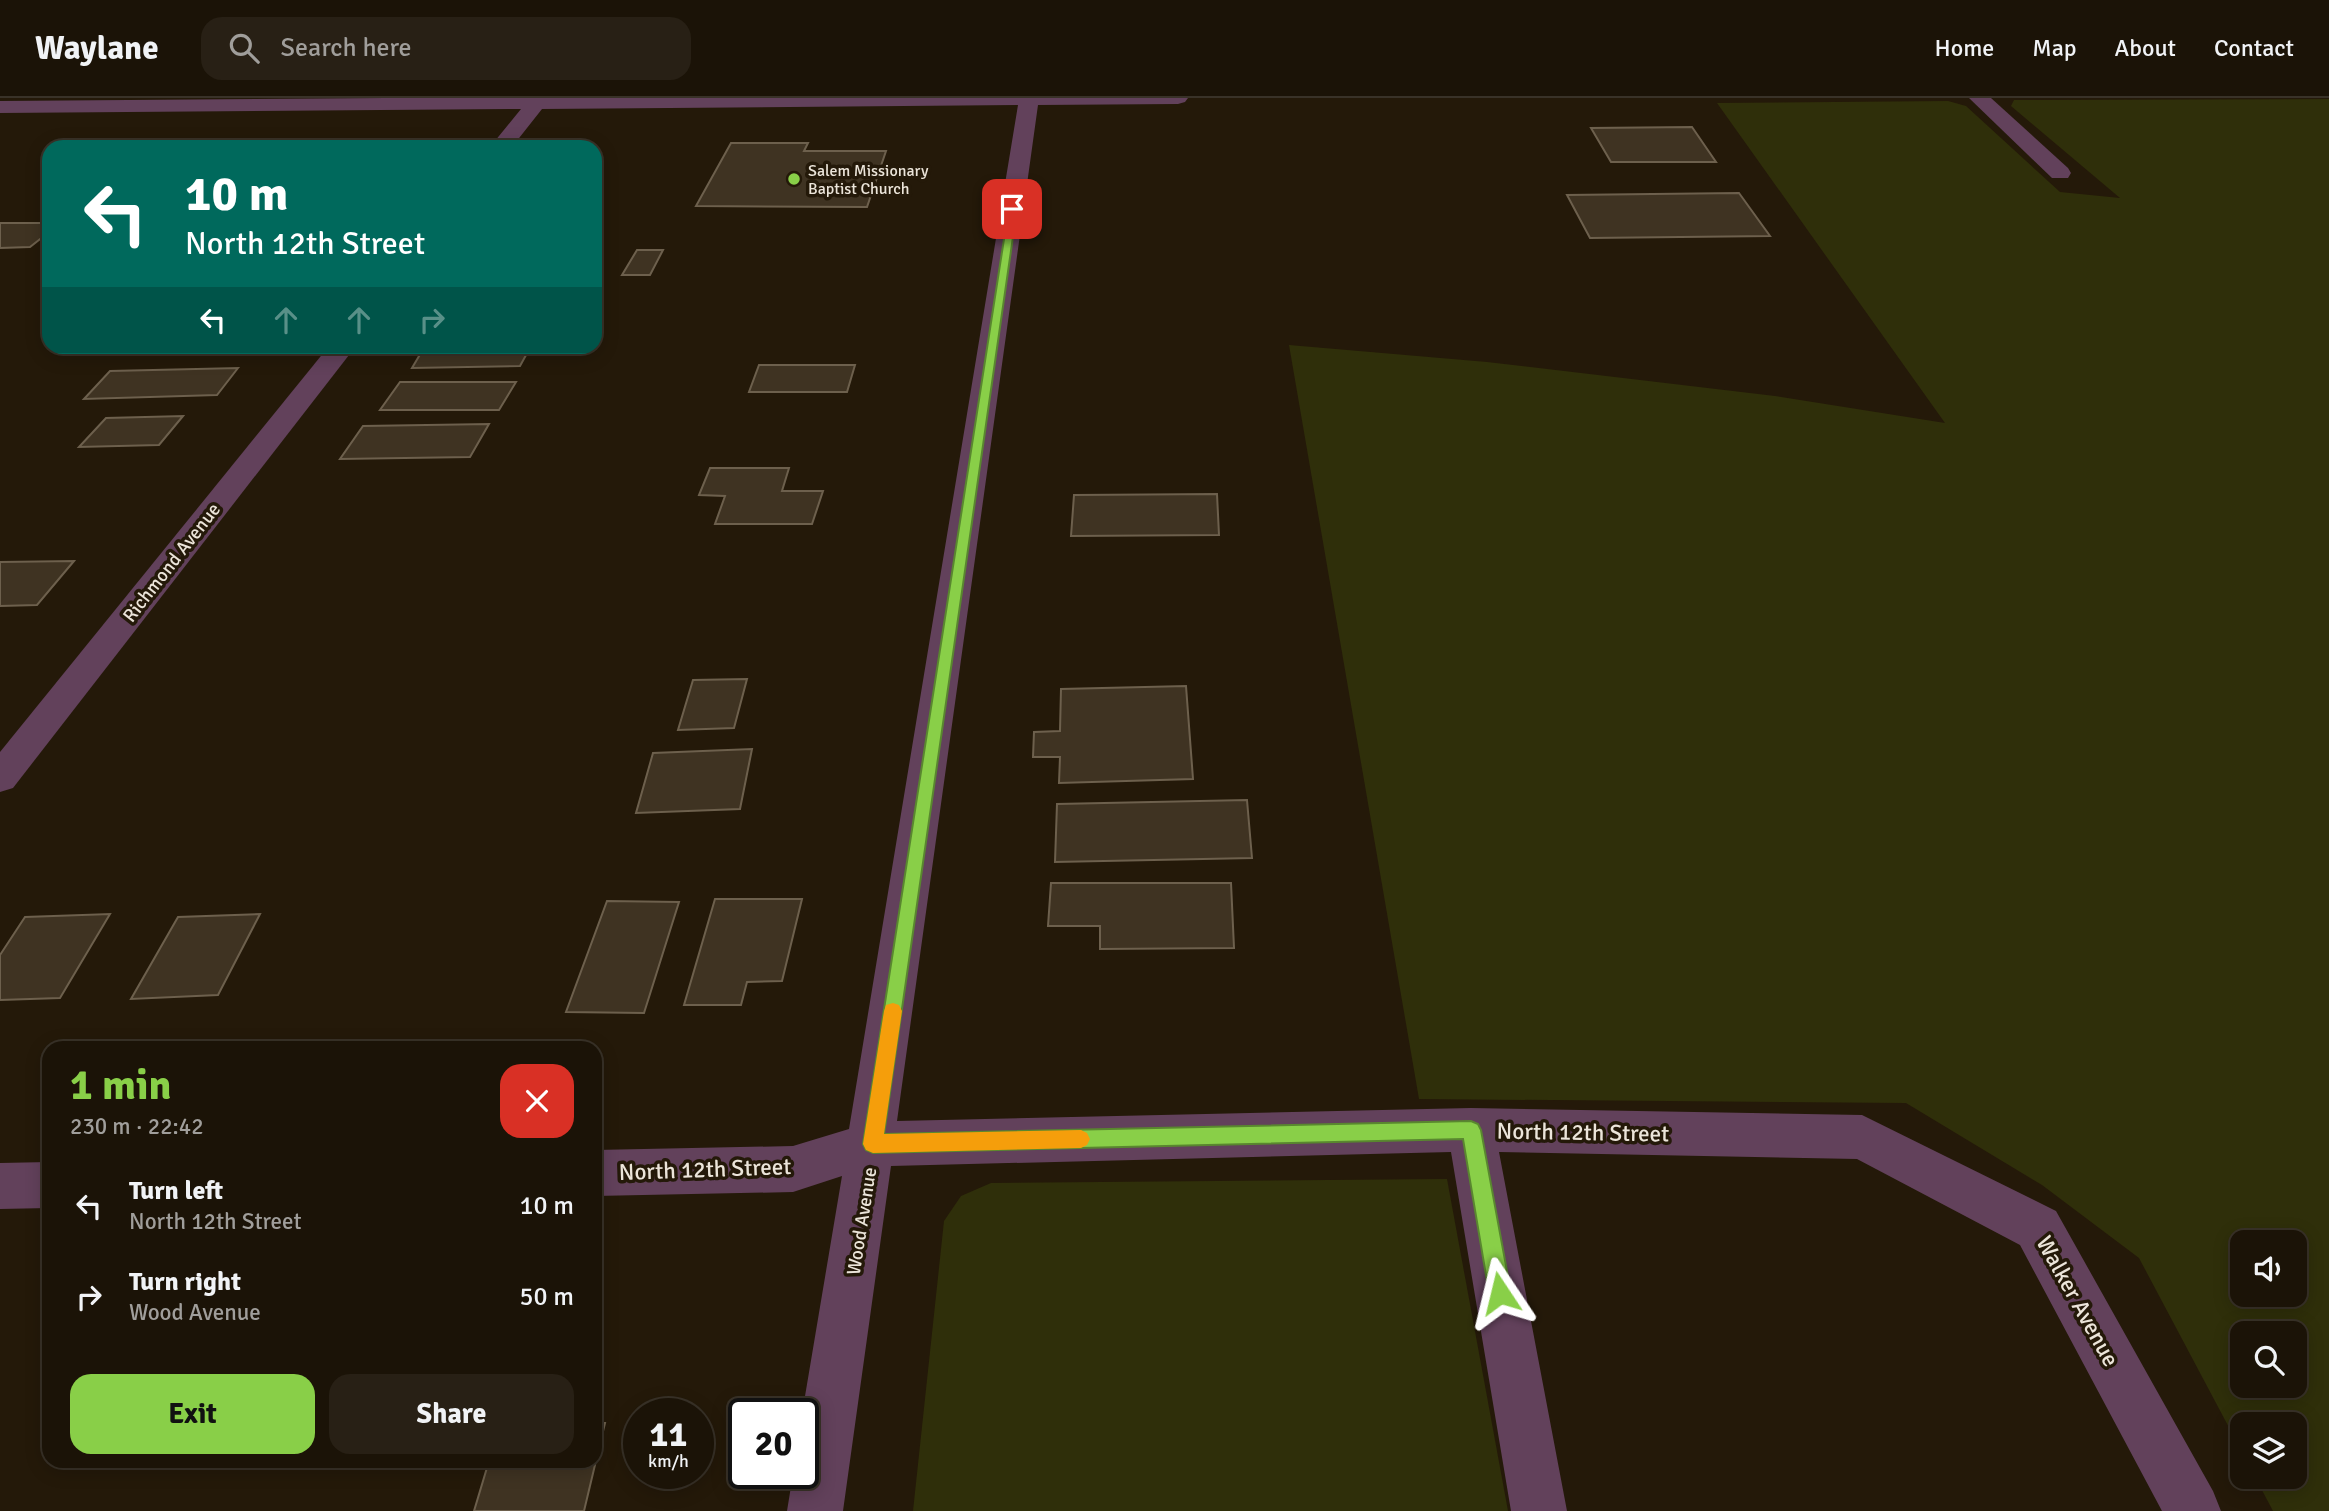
<!DOCTYPE html>
<html lang="en">
<head>
<meta charset="utf-8">
<style>
	:root { --surface:#1b1307; --page:#282015; --text:#f1f3f6; --muted:#a09e9b; --line:#393228; --accent:#89cf48 }
	body { margin:0; font-family:Signika,sans-serif; background:var(--page); color:var(--text); height:100vh; display:flex; flex-direction:column; font-size:26px; white-space:nowrap }
	* { box-sizing:border-box; margin:0 }
	p { font-size:23px; color:var(--muted) }
	.icon { flex:none; width:38px; height:38px; fill:none; stroke:currentColor; stroke-width:2; stroke-linecap:round; stroke-linejoin:round }
	.map { position:relative; flex:1; overflow:hidden }
	.side { position:absolute; left:42px; top:943px; width:560px; height:427px; display:flex; flex-direction:column; background:var(--surface); border-radius:21px; box-shadow:0 4px 18px #0003,0 0 0 2px var(--line) }
	.side>* { flex:none }
	.banner { position:absolute; left:42px; top:42px; width:560px; height:214px; border-radius:21px; box-shadow:0 4px 18px #0003,0 0 0 2px var(--line); background:#00695c; color:#fff; overflow:hidden }
	.tools { position:absolute; left:2230px; top:1132px; display:grid; gap:14px }
	.tools a { display:grid; place-items:center; width:77px; height:77px; border-radius:14px; background:var(--surface); box-shadow:0 4px 18px #0003,0 0 0 2px var(--line); font-size:35px }
	.speed { position:absolute; left:623px; top:1300px; display:flex; gap:14px; font-size:35px; font-weight:700; text-align:center }
	.speed>* { display:grid; place-content:center; width:91px; height:91px; border-radius:50%; background:var(--surface); box-shadow:0 4px 18px #0003,0 0 0 2px var(--line); line-height:1 }
	.speed small { font-size:18px; font-weight:400 }
	.speed .limit { border:4px solid #111; border-radius:10px; background:#fff; color:#111 }
	.pin { position:absolute; display:grid; place-items:center; width:60px; height:60px; color:#fff; margin:-30px; border-radius:14px; box-shadow:0 4px 10px #0006 }
	.me { position:absolute; width:77px; margin:-38px; rotate:350deg; stroke-linejoin:round; filter:drop-shadow(0 0 5px #0008) }
	.turn { display:flex; align-items:center; gap:24px; height:147px; padding:0 28px; font-size:32px }
	.turn .icon { width:91px; height:91px; stroke-width:2.5 }
	.turn b { display:block; font-size:49px; line-height:60px }
	.lanes { display:flex; align-items:center; height:66px; padding:0 28px; background:#0003; justify-content:center; gap:35px; direction:ltr }
	.lanes .off { opacity:.35 }
	.round { display:grid; place-items:center; flex:none; width:74px; height:74px; border-radius:21px; background:var(--page) }
	.summary { display:flex; align-items:center; justify-content:space-between; height:119px; padding:0 28px }
	h1 { font-size:42px; font-weight:700; line-height:52px; color:var(--accent) }
	.button { display:flex; gap:14px; margin-top:auto; padding:14px 28px }
	.button a { flex:1; height:80px; border-radius:21px; background:var(--accent); color:#111; font-size:28px; font-weight:700; line-height:80px; text-align:center }
	.button a+a { background:var(--page); color:var(--text) }
	ul { padding:0; list-style:none }
	li { display:flex; align-items:center; gap:21px; height:91px; padding:0 28px }
	li div { flex:1 }
	li b { display:block; font-size:26px }
	li em { font-style:normal }
	header { display:flex; align-items:center; gap:42px; box-sizing:border-box; height:98px; padding:0 35px; background:var(--surface); border-bottom:2px solid var(--line) }
	header strong { font-size:33px }
	nav { display:flex; gap:38px; margin-inline-start:auto; font-size:24px }
	.search { width:490px; height:63px; background:var(--page); display:flex; align-items:center; gap:18px; box-sizing:border-box; padding:0 24px; border-radius:21px; color:var(--muted); font-size:26px }
	.map>svg:first-child { display:block }
	.green { fill:#2f2f0a; fill-rule:evenodd }
	.building { fill:#3f3322; stroke:#6d604d; stroke-width:2 }
	.lines { fill:none; stroke-linecap:round; stroke-linejoin:round }
	.minor { fill:#62415b; fill-rule:evenodd }
	.route { fill:#89cf48; stroke:#59872f; stroke-width:2 }
	.slow { fill:#f59e0b }
	.poi-dot { fill:#89cf48; stroke:#241909; stroke-width:2.5 }
	.labels { text-anchor:middle; stroke-width:7; stroke-linejoin:round; paint-order:stroke }
	.far-poi-label { font-size:16px; fill:#ece5da; stroke:#241909; text-anchor:start }
	.street-label { font-size:19px; fill:#ece5da; stroke:#241909 }
	.near-street-label { font-size:23px; fill:#ece5da; stroke:#241909 }
</style>
</head>
<body>
<header>
<strong>Waylane</strong>
<div class="search"><svg class="icon" aria-label="search" viewBox="0 0 24 24"><circle cx="10" cy="10" r="6"/><path d="M15 15l6 6"/></svg>Search here</div>
<nav><a>Home</a><a>Map</a><a>About</a><a>Contact</a></nav>
</header>
<div class="map">
<svg width="2329" height="1413" viewBox="0 0 2329 1413">
	<rect width="100%" height="100%" fill="#241909"/>
	<g class="green">
		<path d="M2329,1V1413H2273L2255,1379H2294V1326H2242V1354L2139,1160L2042,1087L1906,1005L1419,1001L1289,247L1487,264L1775,298L1945,325L1717,5L1948,3L1966,8L2060,94L2120,100L2011,8L2014,2ZM2242,1144H2294V1197H2242ZM2242,1236H2294V1288H2242Z"/>
		<polygon points="1447,1081 1508,1413 913,1413 944,1123 961,1098 991,1085"/>
	</g>
	<g class="building">
		<polygon points="1692,29 1716,64 1611,64 1591,30"/>
		<polygon points="731,45 808,45 804,53 886,53 867,109 696,108"/>
		<polygon points="1739,95 1770,138 1590,140 1567,97"/>
		<polygon points="0,125 49,125 49,134 30,149 0,150"/>
		<polygon points="637,152 663,152 650,177 622,177"/>
		<polygon points="425,248 531,248 520,268 412,270"/>
		<polygon points="759,267 855,267 847,294 749,294"/>
		<polygon points="238,270 217,297 84,301 110,273"/>
		<polygon points="400,284 516,284 499,312 380,312"/>
		<polygon points="183,318 159,347 79,349 106,320"/>
		<polygon points="489,326 470,359 340,361 363,328"/>
		<polygon points="710,370 789,370 782,393 823,393 812,426 715,426 725,398 699,397"/>
		<polygon points="1217,396 1219,437 1071,438 1074,397"/>
		<polygon points="74,463 37,507 0,508 0,464"/>
		<polygon points="747,581 734,630 678,632 693,582"/>
		<polygon points="1186,588 1193,681 1059,685 1060,659 1033,659 1034,634 1060,633 1061,591"/>
		<polygon points="752,651 740,711 636,715 653,655"/>
		<polygon points="1247,702 1252,760 1055,764 1057,706"/>
		<polygon points="1051,785 1231,785 1234,850 1100,851 1100,828 1048,828"/>
		<polygon points="715,801 802,801 782,883 747,884 741,907 684,907"/>
		<polygon points="607,803 679,804 644,915 566,914"/>
		<polygon points="110,816 60,900 0,902 0,857 25,819"/>
		<polygon points="260,816 218,897 131,901 178,819"/>
		<polygon points="595,1325 605,1325 584,1413 474,1413 489,1363 595,1363"/>
	</g>
	<g class="lines">
		<g class="minor">
			<polygon points="385,0 1188,0 1185,4 1178,6 1038,7 897,1023 1471,1010 1862,1017 2056,1113 2213,1393 2221,1413 2162,1413 2020,1147 1857,1061 1499,1054 1567,1413 1511,1413 1451,1054 891,1068 843,1413 787,1413 793,1376 803,1376 802,1316 842,1078 793,1094 595,1098 595,1052 793,1048 849,1031 1018,7 542,11 512,49 490,49 521,11 0,15 0,3"/>
			<polygon points="1969,0 1991,0 2068,70 2071,75 2068,80 2052,80"/>
			<polygon points="329,248 356,248 13,690 0,694 0,654"/>
			<polygon points="49,1064 49,1110 0,1111 0,1065"/>
		</g>
	</g>
	<polygon class="route" points="1009,109 1017,111 884,1036 1471,1023 1478,1026 1481,1032 1511,1195 1507,1203 1500,1206 1492,1203 1489,1195 1463,1041 873,1055 866,1052 863,1046"/>
	<polygon class="slow" points="893,905 899,907 902,913 884,1036 1081,1032 1087,1035 1090,1041 1087,1047 1081,1050 873,1055 866,1052 863,1046 884,913 886,907"/>
	<circle class="poi-dot" cx="794" cy="81" r="7"/>
	<g class="labels">
		<g class="far-poi-label">
			<text x="808" y="78">Salem Missionary<tspan x="808" dy="18">Baptist Church</tspan></text>
		</g>
		<g class="street-label">
			<text transform="translate(171 464) rotate(-52)" y="7">Richmond Avenue</text>
			<text transform="translate(861 1123) rotate(-81)" y="7">Wood Avenue</text>
		</g>
		<g class="near-street-label">
			<text transform="translate(1583 1034) rotate(1)" y="8">North 12th Street</text>
			<text transform="translate(705 1071) rotate(-2)" y="8">North 12th Street</text>
			<text transform="translate(2078 1203) rotate(61)" y="8">Walker Avenue</text>
		</g>
	</g>
</svg>
<div class="tools">
<a><svg class="icon" aria-label="sound" viewBox="0 0 24 24"><path d="M4 9h4l5-4v14l-5-4H4zM17 9q2 3 0 6"/></svg></a>
<a><svg class="icon" aria-label="search" viewBox="0 0 24 24"><circle cx="10" cy="10" r="6"/><path d="M15 15l6 6"/></svg></a>
<a><svg class="icon" aria-label="layers" viewBox="0 0 24 24"><path d="M12 4l9 5-9 5-9-5zM3 14l9 5 9-5"/></svg></a>
</div>
<div class="speed"><div>11<small>km/h</small></div><div class="limit">20</div></div>
<div class="pin" style="left:1012px;top:111px;background:#d93025"><svg class="icon" aria-label="arrive" viewBox="0 0 24 24"><path d="M6 21V4h12l-3 4 3 4H6"/></svg></div>
<svg class="me" style="left:1500px;top:1195px" viewBox="-20 -20 40 40"><path d="M0-17L14 15 0 8-14 15z" fill="#89cf48" stroke="#fff" stroke-width="4"/></svg>
<div class="banner">
<div class="turn"><svg class="icon" aria-label="left" viewBox="0 0 24 24"><path d="M17 20v-9H6M10 6l-5 5 5 5"/></svg><div><b>10 m</b>North 12th Street</div></div>
<div class="lanes"><svg class="icon" aria-label="left" viewBox="0 0 24 24"><path d="M17 20v-9H6M10 6l-5 5 5 5"/></svg><svg class="icon off" aria-label="ahead" viewBox="0 0 24 24"><path d="M12 20V5M6 11l6-6 6 6"/></svg><svg class="icon off" aria-label="ahead" viewBox="0 0 24 24"><path d="M12 20V5M6 11l6-6 6 6"/></svg><svg class="icon off" aria-label="right" viewBox="0 0 24 24"><path d="M7 20v-9h11M14 6l5 5-5 5"/></svg></div>
</div>
<section class="side">
<div class="summary"><div><h1>1 min</h1><p>230 m · 22:42</p></div><a class="round" style="background:#d93025;color:#fff"><svg class="icon" aria-label="close" viewBox="0 0 24 24"><path d="M6 6l12 12M18 6L6 18"/></svg></a></div>
<ul>
<li><svg class="icon" aria-label="left" viewBox="0 0 24 24"><path d="M17 20v-9H6M10 6l-5 5 5 5"/></svg><div><b>Turn left</b><p>North 12th Street</p></div><em>10 m</em></li>
<li><svg class="icon" aria-label="right" viewBox="0 0 24 24"><path d="M7 20v-9h11M14 6l5 5-5 5"/></svg><div><b>Turn right</b><p>Wood Avenue</p></div><em>50 m</em></li>
</ul>
<div class="button"><a>Exit</a><a>Share</a></div>
</section>
</div>
</body>
</html>
